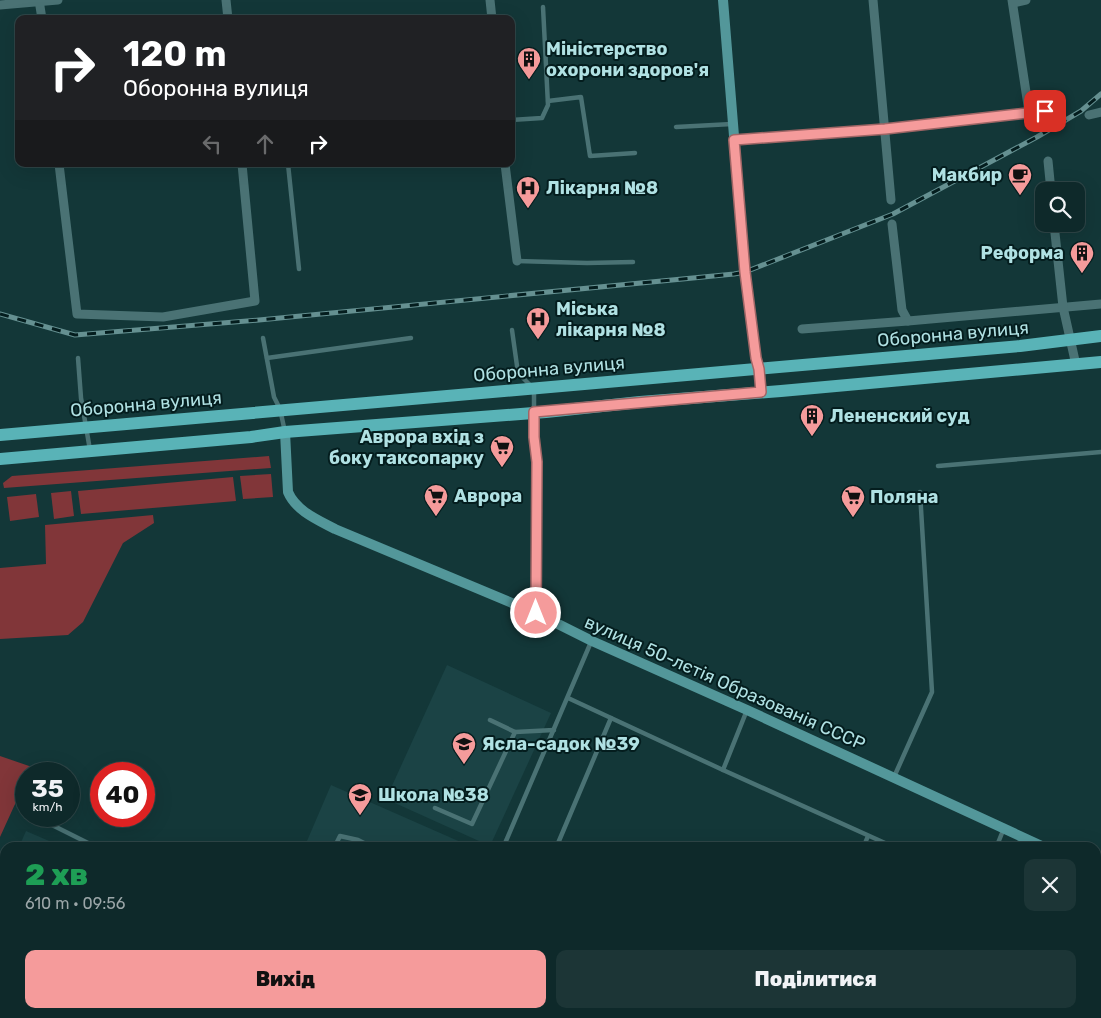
<!DOCTYPE html>
<html lang="uk">
<head>
<meta charset="utf-8">
<style>
	:root { --surface:#0e292a; --page:#1c3536; --text:#f1f3f6; --muted:#9ba6a8; --line:#2e4547; --accent:#f59b9b }
	body { margin:0; font-family:Rubik,sans-serif; background:var(--page); color:var(--text); height:100vh; display:flex; flex-direction:column; font-size:19px; white-space:nowrap }
	* { box-sizing:border-box; margin:0 }
	p { font-size:16px; color:var(--muted) }
	.icon { flex:none; width:28px; height:28px; fill:none; stroke:currentColor; stroke-width:2; stroke-linecap:round; stroke-linejoin:round }
	.map { position:relative; flex:1; overflow:hidden }
	.drawer { position:absolute; left:0px; top:842px; width:1101px; height:176px; display:flex; flex-direction:column; background:var(--surface); border-radius:15px 15px 0 0; box-shadow:0 5px 20px #0002,0 0 0 1px var(--line) }
	.drawer>* { flex:none }
	.guide { position:absolute; left:15px; top:15px; width:500px; height:152px; border-radius:10px; box-shadow:0 5px 20px #0002,0 0 0 1px var(--line); background:#202124; color:#fff; overflow:hidden }
	.tools { position:absolute; left:1035px; top:182px; display:grid; gap:10px }
	.tools a { display:grid; place-items:center; width:50px; height:50px; border-radius:10px; background:var(--surface); box-shadow:0 5px 20px #0002,0 0 0 1px var(--line); font-size:25px }
	.speed { position:absolute; left:15px; top:762px; display:flex; gap:10px; font-size:25px; font-weight:700; text-align:center }
	.speed>* { display:grid; place-content:center; width:65px; height:65px; border-radius:50%; background:var(--surface); box-shadow:0 5px 20px #0002,0 0 0 1px var(--line); line-height:1 }
	.speed small { font-size:12px; font-weight:400 }
	.speed .limit { border:8px solid #d22; background:#fff; color:#111 }
	.pin { position:absolute; display:grid; place-items:center; width:42px; height:42px; color:#fff; margin:-21px; border-radius:10px; box-shadow:0 2px 8px #0006 }
	.me { position:absolute; width:55px; margin:-28px; rotate:0deg; stroke-linejoin:round; filter:drop-shadow(0 0 4px #0008) }
	.turn { display:flex; align-items:center; gap:18px; height:105px; padding:0 25px; font-size:22px }
	.turn .icon { width:65px; height:65px; stroke-width:2.5 }
	.turn b { display:block; font-size:35px; line-height:42px }
	.lanes { display:flex; align-items:center; height:48px; padding:0 25px; background:#0003; justify-content:center; gap:25px; direction:ltr }
	.lanes .off { opacity:.35 }
	.round { display:grid; place-items:center; flex:none; width:52px; height:52px; border-radius:10px; background:var(--page) }
	.head { display:flex; align-items:center; justify-content:space-between; height:85px; padding:0 25px }
	h1 { font-size:30px; font-weight:800; line-height:38px; color:#1e9e55 }
	.cta { display:flex; gap:10px; margin-top:auto; padding:10px 25px }
	.cta a { flex:1; height:58px; border-radius:10px; background:var(--accent); color:#111; font-size:20px; font-weight:800; line-height:58px; text-align:center }
	.cta a+a { background:var(--page); color:var(--text) }
	.map>svg:first-child { display:block }
	.built { fill:#1b4345 }
	.green { fill:#813639 }
	.lines { fill:none; stroke-linecap:round; stroke-linejoin:round }
	.lane { stroke:#4a7274; stroke-width:4.5 }
	.street { stroke:#4a7274; stroke-width:9 }
	.secondary { stroke:#53979a; stroke-width:10 }
	.primary { stroke:#59b3b7; stroke-width:12 }
	.rail-casing { stroke:#659091; stroke-width:5 }
	.rail { stroke:#041d1e; stroke-width:3; stroke-dasharray:9; stroke-linecap:butt }
	.route-casing { stroke:#9f6565; stroke-width:12 }
	.route { stroke:#f59b9b; stroke-width:9 }
	.labels { text-anchor:middle; stroke-width:4; stroke-linejoin:round; paint-order:stroke }
	.poi-label { font-size:18px; font-weight:bold; fill:#b0e1e3; stroke:#041d1e; text-anchor:start }
	.street-label { font-size:18px; fill:#b0e1e3; stroke:#041d1e }
</style>
</head>
<body>
<div class="map">
<svg width="1101" height="1018" viewBox="0 0 1101 1018">
	<rect width="100%" height="100%" fill="#133738"/>
	<g class="built">
		<polygon points="447,665 551,713 490,846 386,799"/>
		<polygon points="331,785 472,847 304,848"/>
		<polygon points="26,831 63,847 19,847"/>
		<polygon points="5,880 5,1014 225,1014 224,1018 0,1018 0,892"/>
		<polygon points="813,1014 923,1014 921,1018 822,1018"/>
	</g>
	<g class="green">
		<polygon points="269,456 271,468 4,488 3,483 12,476"/>
		<polygon points="271,474 273,497 243,499 240,476"/>
		<polygon points="233,477 236,501 81,514 78,491"/>
		<polygon points="71,491 74,516 54,519 51,493"/>
		<polygon points="36,494 39,517 10,521 7,497"/>
		<polygon points="153,515 154,523 123,543 83,622 68,635 0,639 0,568 46,564 45,525"/>
		<polygon points="0,756 32,767 29,774 26,774 26,780 0,837"/>
	</g>
	<g class="lines">
		<g class="lane">
			<polyline points="548,101 581,97 590,156 635,153"/>
			<polyline points="511,120 542,118 548,105 543,7"/>
			<polyline points="676,127 732,124"/>
			<polyline points="288,164 299,269"/>
			<polyline points="517,261 587,263 633,262"/>
			<polyline points="512,330 518,373 534,389 534,411"/>
			<polyline points="263,338 274,397 280,409 285,432"/>
			<polyline points="78,358 81,398 90,450"/>
			<polyline points="267,358 411,338"/>
			<polyline points="938,466 1101,452"/>
			<polyline points="568,698 723,770 896,848"/>
			<polyline points="515,732 554,730"/>
			<polyline points="723,770 747,710"/>
			<polyline points="894,777 932,692 920,492"/>
			<polyline points="435,808 472,824 515,732 490,720"/>
			<polyline points="24,811 26,813"/>
			<polyline points="34,816 98,848"/>
			<polyline points="558,843 570,848"/>
			<polyline points="334,848 340,836 358,840 374,848"/>
			<polyline points="503,848 591,642"/>
			<polyline points="556,848 611,718"/>
			<polyline points="863,848 868,836"/>
			<polyline points="996,848 1004,828"/>
			<polyline points="1096,935 1101,937"/>
			<polyline points="1096,950 1101,940"/>
			<polyline points="160,1014 170,1018"/>
			<polyline points="588,1014 598,1018"/>
			<polyline points="702,1014 711,1018"/>
			<polyline points="75,1018 77,1014"/>
			<polyline points="257,1018 259,1014"/>
			<polyline points="393,1018 395,1014"/>
			<polyline points="606,1018 608,1014"/>
			<polyline points="782,1018 788,1014"/>
			<polyline points="977,1018 979,1014"/>
			<polyline points="1065,1018 1067,1014"/>
		</g>
		<g class="street">
			<polyline points="39,0 42,19"/>
			<polyline points="226,0 228,19"/>
			<polyline points="490,0 492,19"/>
			<polyline points="873,0 891,200"/>
			<polyline points="1012,0 1029,112"/>
			<polyline points="1013,3 1026,0"/>
			<polyline points="0,5 58,0"/>
			<polyline points="1089,115 1101,112"/>
			<polyline points="734,140 885,129 1029,112 1061,110"/>
			<polyline points="1048,161 1051,191"/>
			<polyline points="59,164 77,314 163,317 255,301 242,164"/>
			<polyline points="505,164 517,261"/>
			<polyline points="892,224 902,310 908,321 1101,304"/>
			<polyline points="1054,224 1063,307 1076,365"/>
			<polyline points="802,329 908,321"/>
		</g>
		<g class="secondary">
			<polyline points="723,0 745,272 756,358 759,369 761,392"/>
			<polyline points="534,412 534,437 537,462 536,613"/>
			<path d="M285,432L288,492C296,511 318,520 335,529L536,613L592,641L747,710L1046,848"/>
			<polyline points="1096,871 1101,873"/>
		</g>
		<g class="primary">
			<polyline points="0,435 1020,346 1101,336"/>
			<polyline points="0,459 251,437 285,432 546,412 640,402 781,391 1101,362"/>
		</g>
		<g class="rail-casing">
			<polyline id="rail" points="0,314 75,335 259,320 734,274 745,272 893,214 1037,137 1081,111 1101,94"/>
		</g>
		<use href="#rail" class="rail"/>
	</g>
	<g class="lines">
		<g class="route-casing">
			<polyline id="route" points="536,613 537,462 534,437 534,412 761,392 759,369 756,358 745,272 734,140 885,129 1045,111"/>
		</g>
		<use href="#route" class="route"/>
	</g>
	<defs>
		<g id="building-pin" transform="scale(1.25)"><path d="M0 17L-7.5 6A9.5 9.5 0 1 1 7.5 6Z" fill="#f59b9b" stroke="#041d1e"/><path d="M-4-6H4V6H1V3H-1V6H-4ZM-2.5-4.3h1.7v1.8h-1.7ZM.8-4.3h1.7v1.8H.8ZM-2.5-1h1.7V.8h-1.7ZM.8-1h1.7V.8H.8Z" fill="#111"/></g>
		<g id="cafe-pin" transform="scale(1.25)"><path d="M0 17L-7.5 6A9.5 9.5 0 1 1 7.5 6Z" fill="#f59b9b" stroke="#041d1e"/><path d="M-5.5-4.5H6V0H3Q3 3.5 0 3.5H-2.5Q-5.5 3.5-5.5 0ZM3-3.2v2h1.7v-2ZM-6 4.5H4V6H-6Z" fill="#111"/></g>
		<g id="hospital-pin" transform="scale(1.25)"><path d="M0 17L-7.5 6A9.5 9.5 0 1 1 7.5 6Z" fill="#f59b9b" stroke="#041d1e"/><path d="M-5-5h3v3.5h4V-5h3V5h-3V1.5h-4V5h-3Z" fill="#111"/></g>
		<g id="supermarket-pin" transform="scale(1.25)"><path d="M0 17L-7.5 6A9.5 9.5 0 1 1 7.5 6Z" fill="#f59b9b" stroke="#041d1e"/><path d="M-6-5.5h2.5l.6 2H6L4.5 2H-2.5L-4.4-4H-6ZM-1.5 3.2a1.3 1.3 0 1 0 .1 0ZM3 3.2a1.3 1.3 0 1 0 .1 0Z" fill="#111"/></g>
		<g id="school-pin" transform="scale(1.25)"><path d="M0 17L-7.5 6A9.5 9.5 0 1 1 7.5 6Z" fill="#f59b9b" stroke="#041d1e"/><path d="M0-5L7-2L0 1L-7-2ZM-4 1L0 2.5L4 1V4Q0 6-4 4Z" fill="#111"/></g>
	</defs>
	<g fill-rule="evenodd">
		<use href="#building-pin" x="529" y="59"/>
		<use href="#cafe-pin" x="1020" y="175"/>
		<use href="#hospital-pin" x="528" y="188"/>
		<use href="#building-pin" x="1082" y="253"/>
		<use href="#hospital-pin" x="538" y="319"/>
		<use href="#building-pin" x="812" y="416"/>
		<use href="#supermarket-pin" x="502" y="447"/>
		<use href="#supermarket-pin" x="436" y="496"/>
		<use href="#supermarket-pin" x="853" y="497"/>
		<use href="#school-pin" x="464" y="744"/>
		<use href="#school-pin" x="360" y="795"/>
	</g>
	<g class="labels">
		<g class="poi-label">
			<text x="546" y="55">Міністерство<tspan x="546" dy="21">охорони здоров'я</tspan></text>
			<text x="1002" y="181" text-anchor="end">Макбир</text>
			<text x="546" y="194">Лікарня №8</text>
			<text x="1064" y="259" text-anchor="end">Реформа</text>
			<text x="556" y="315">Міська<tspan x="556" dy="21">лікарня №8</tspan></text>
			<text x="830" y="422">Лененский суд</text>
			<text x="484" y="443" text-anchor="end">Аврора вхід з<tspan x="484" dy="21">боку таксопарку</tspan></text>
			<text x="454" y="502">Аврора</text>
			<text x="870" y="503">Поляна</text>
			<text x="482" y="750">Ясла-садок №39</text>
			<text x="378" y="801">Школа №38</text>
		</g>
		<g class="street-label">
			<text transform="translate(953 334) rotate(-5)" y="6">Оборонна вулиця</text>
			<text transform="translate(549 369) rotate(-5)" y="6">Оборонна вулиця</text>
			<text transform="translate(146 404) rotate(-5)" y="6">Оборонна вулиця</text>
			<text transform="translate(725 683) rotate(24)" y="6">вулиця 50-лєтія Образованія СССР</text>
		</g>
	</g>
</svg>
<div class="tools">
<a><svg class="icon" aria-label="search" viewBox="0 0 24 24"><circle cx="10" cy="10" r="6"/><path d="M15 15l6 6"/></svg></a>
</div>
<div class="speed"><div>35<small>km/h</small></div><div class="limit">40</div></div>
<div class="pin" style="left:1045px;top:111px;background:#d93025"><svg class="icon" aria-label="arrive" viewBox="0 0 24 24"><path d="M6 21V4h12l-3 4 3 4H6"/></svg></div>
<svg class="me" style="left:536px;top:613px" viewBox="-20 -20 40 40"><circle r="17" fill="#f59b9b" stroke="#fff" stroke-width="3"/><path d="M0-11L8 9 0 5-8 9z" fill="#fff"/></svg>
<div class="guide">
<div class="turn"><svg class="icon" aria-label="right" viewBox="0 0 24 24"><path d="M7 20v-9h11M14 6l5 5-5 5"/></svg><div><b>120 m</b>Оборонна вулиця</div></div>
<div class="lanes"><svg class="icon off" aria-label="left" viewBox="0 0 24 24"><path d="M17 20v-9H6M10 6l-5 5 5 5"/></svg><svg class="icon off" aria-label="ahead" viewBox="0 0 24 24"><path d="M12 20V5M6 11l6-6 6 6"/></svg><svg class="icon" aria-label="right" viewBox="0 0 24 24"><path d="M7 20v-9h11M14 6l5 5-5 5"/></svg></div>
</div>
<section class="drawer">
<div class="head"><div><h1>2 хв</h1><p>610 m · 09:56</p></div><a class="round"><svg class="icon" aria-label="close" viewBox="0 0 24 24"><path d="M6 6l12 12M18 6L6 18"/></svg></a></div>
<div class="cta"><a>Вихід</a><a>Поділитися</a></div>
</section>
</div>
</body>
</html>
